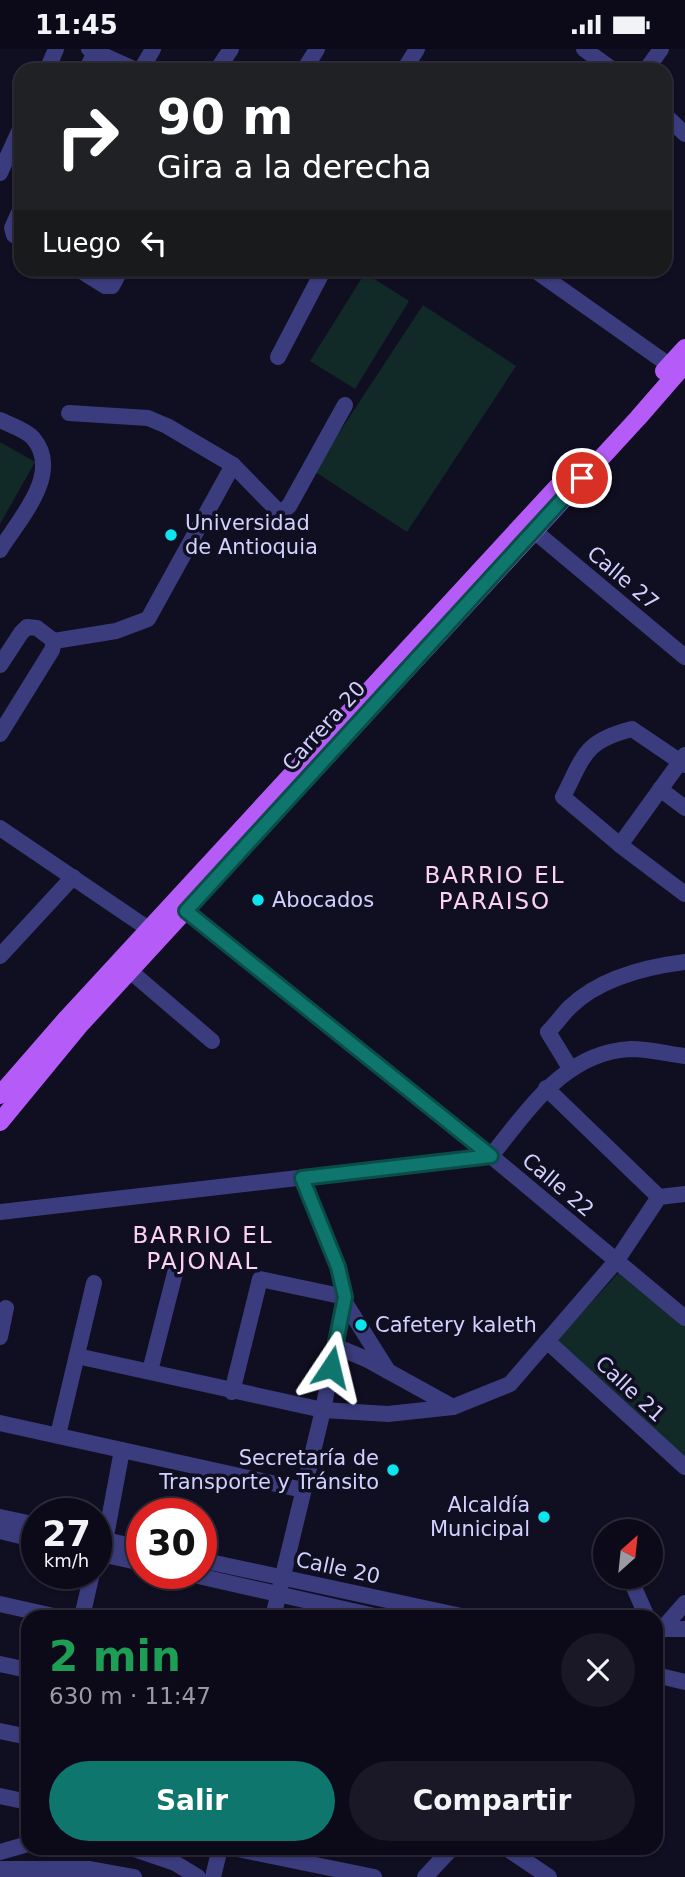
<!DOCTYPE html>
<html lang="es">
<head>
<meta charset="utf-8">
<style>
	:root { --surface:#0c0a19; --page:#1a1826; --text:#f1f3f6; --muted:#9a9aa2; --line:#2c2b38; --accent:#0f766e }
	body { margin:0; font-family:"DejaVu Sans",sans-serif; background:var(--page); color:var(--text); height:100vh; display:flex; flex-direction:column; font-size:26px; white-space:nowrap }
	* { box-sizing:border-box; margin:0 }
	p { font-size:23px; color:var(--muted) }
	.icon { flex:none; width:38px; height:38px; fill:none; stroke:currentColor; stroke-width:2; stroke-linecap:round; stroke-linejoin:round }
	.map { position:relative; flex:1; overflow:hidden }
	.details { position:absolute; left:21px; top:1561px; width:642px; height:245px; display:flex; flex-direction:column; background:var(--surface); border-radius:21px; box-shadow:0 2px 5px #0004,0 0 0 2px var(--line) }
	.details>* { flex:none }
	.top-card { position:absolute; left:14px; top:14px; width:658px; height:214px; border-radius:21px; box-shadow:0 2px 5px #0004,0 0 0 2px var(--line); background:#202124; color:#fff; overflow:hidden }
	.needle { width:46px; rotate:27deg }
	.controls { position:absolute; left:593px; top:1470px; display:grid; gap:14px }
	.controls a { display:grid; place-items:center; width:70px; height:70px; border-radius:50%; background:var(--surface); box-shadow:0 2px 5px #0004,0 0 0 2px var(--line); font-size:35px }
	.speed { position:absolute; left:21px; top:1449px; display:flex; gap:14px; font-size:35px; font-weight:700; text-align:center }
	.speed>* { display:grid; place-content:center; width:91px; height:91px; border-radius:50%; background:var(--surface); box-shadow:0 2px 5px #0004,0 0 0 2px var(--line); line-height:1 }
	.speed small { font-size:18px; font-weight:400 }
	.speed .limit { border:10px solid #d22; background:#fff; color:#111 }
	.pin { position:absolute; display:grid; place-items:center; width:60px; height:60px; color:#fff; margin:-30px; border:4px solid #fff; border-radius:50%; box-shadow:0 2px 7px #0007 }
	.me { position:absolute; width:77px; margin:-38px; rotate:10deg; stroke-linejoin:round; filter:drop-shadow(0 0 5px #0008) }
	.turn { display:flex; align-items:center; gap:24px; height:147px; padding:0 28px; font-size:32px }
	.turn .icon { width:91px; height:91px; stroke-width:2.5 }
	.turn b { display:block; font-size:49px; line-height:60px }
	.then { display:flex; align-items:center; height:66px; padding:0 28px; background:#0003; gap:14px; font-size:26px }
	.round { display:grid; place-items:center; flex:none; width:74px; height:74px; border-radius:37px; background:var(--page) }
	.head { display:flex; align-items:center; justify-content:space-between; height:119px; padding:0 28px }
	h1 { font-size:42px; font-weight:800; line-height:52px; color:#1e9e55 }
	.cta { display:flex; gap:14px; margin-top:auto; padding:14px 28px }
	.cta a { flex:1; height:80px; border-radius:42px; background:var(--accent); color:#fff; font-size:28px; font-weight:800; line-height:80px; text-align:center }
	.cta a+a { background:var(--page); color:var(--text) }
	.status { display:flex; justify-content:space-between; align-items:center; height:49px; padding:0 35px; background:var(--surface); direction:ltr }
	.status svg { height:19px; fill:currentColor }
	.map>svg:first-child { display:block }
	.green { fill:#112a28 }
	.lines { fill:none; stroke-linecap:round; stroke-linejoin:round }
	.minor { stroke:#3b3c7e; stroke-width:16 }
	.major { stroke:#b55cf8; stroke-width:18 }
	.route-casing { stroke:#0a4d48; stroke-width:18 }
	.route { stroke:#0f766e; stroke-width:12 }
	.poi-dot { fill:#0ae5ef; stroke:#100e21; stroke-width:2.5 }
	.labels { text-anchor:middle; stroke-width:7; stroke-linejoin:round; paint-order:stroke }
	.poi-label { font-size:21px; fill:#d2d0fd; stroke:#100e21; text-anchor:start }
	.street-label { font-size:21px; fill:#d2d0fd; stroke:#100e21 }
	.neighbourhood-label { font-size:23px; letter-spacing:2px; fill:#fdd2f0; stroke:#100e21 }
</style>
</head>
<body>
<div class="status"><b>11:45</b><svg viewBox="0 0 49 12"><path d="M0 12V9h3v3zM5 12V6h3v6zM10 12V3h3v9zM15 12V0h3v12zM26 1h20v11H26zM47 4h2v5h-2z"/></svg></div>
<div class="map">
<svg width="685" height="1828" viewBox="0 0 685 1828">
	<rect width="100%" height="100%" fill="#100e21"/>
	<g class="green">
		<polygon points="365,224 409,252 355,340 310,312"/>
		<polygon points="423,256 516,317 407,483 314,422"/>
		<polygon points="0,393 35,413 0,475"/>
		<polygon points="622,1220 685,1276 685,1412 554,1294"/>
	</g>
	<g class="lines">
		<g class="minor">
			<polyline points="89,0 136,21"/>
			<polyline points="584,0 613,21"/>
			<polyline points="47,21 56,0"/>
			<polyline points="86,21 97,0"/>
			<polyline points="141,21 153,0"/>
			<polyline points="217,21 231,0"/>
			<polyline points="304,21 317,0"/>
			<polyline points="404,21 417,0"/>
			<polyline points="646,21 661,0"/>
			<polyline points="665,66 685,85"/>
			<polyline points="0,124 21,78"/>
			<polyline points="21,159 12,179 14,186 21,190"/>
			<polyline points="78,220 105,237 112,237 121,220"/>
			<polyline points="533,220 669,316"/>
			<polyline points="278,308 324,220"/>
			<polyline points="69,364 148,369 167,377 233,416 278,462 284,461 289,457 345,356"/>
			<path d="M0,371C10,376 26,381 33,389C63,424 19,470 0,501"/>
			<polyline points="533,481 685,608"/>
			<polyline points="54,592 116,582 148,570 233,416"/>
			<polyline points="0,616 21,584 27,578 37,579 54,592 52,601 0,685"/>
			<path d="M685,716L632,680C584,692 584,707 563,748L620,796L685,845"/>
			<polyline points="660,740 685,759"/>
			<polyline points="0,779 159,887"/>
			<polyline points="620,796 685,706"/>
			<polyline points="177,854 491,1107 685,1269"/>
			<polyline points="0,907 73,828"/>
			<polyline points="130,922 212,992"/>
			<path d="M570,1019L548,983C556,975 562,966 570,958C600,929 645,918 685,913"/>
			<polyline points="546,1039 659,1148"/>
			<path d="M0,1163L491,1107C529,1060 565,1003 631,1000C649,1000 668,1005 685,1007"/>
			<polyline points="344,1252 388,1322"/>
			<polyline points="0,1288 6,1259"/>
			<polyline points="547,1292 685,1418"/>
			<polyline points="335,1297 366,1310 453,1358"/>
			<polyline points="77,1307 323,1361 388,1365 453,1358 510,1335 617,1211 659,1148 685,1145"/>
			<polyline points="150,1322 175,1224"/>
			<polyline points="232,1343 260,1230 345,1248"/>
			<polyline points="0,1374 303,1441"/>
			<polyline points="58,1386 94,1234"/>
			<polyline points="0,1468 37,1476"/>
			<polyline points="0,1482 37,1491"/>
			<polyline points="96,1489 142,1499"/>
			<polyline points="604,1501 606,1503"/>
			<polyline points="96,1503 106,1487 122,1401"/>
			<polyline points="96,1504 142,1514"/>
			<polyline points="201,1511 466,1568"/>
			<polyline points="185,1524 379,1568"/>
			<polyline points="627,1528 632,1534 647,1568"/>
			<polyline points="0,1555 58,1568"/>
			<polyline points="82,1568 92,1524"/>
			<polyline points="273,1568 323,1361 345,1248 338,1218 302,1129"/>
			<polyline points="659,1580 685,1580"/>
			<polyline points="656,1587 685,1554"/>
			<polyline points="0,1615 28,1621"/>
			<polyline points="656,1626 685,1633"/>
			<polyline points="0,1682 28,1688"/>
			<polyline points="0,1747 28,1753"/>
			<polyline points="131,1799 175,1814 198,1828"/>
			<polyline points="233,1799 374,1828"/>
			<polyline points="506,1799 549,1828"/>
			<polyline points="0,1803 28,1795"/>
			<polyline points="0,1820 90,1820 134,1828"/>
			<polyline points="213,1828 220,1799"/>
			<polyline points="425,1828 452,1799"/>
		</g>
		<g class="major">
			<polyline points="664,322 685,299"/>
			<polyline points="0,1046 67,969 557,438"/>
			<polyline points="0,1073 79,977 638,369 685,315"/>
		</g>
	</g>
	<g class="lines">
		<g class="route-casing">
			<polyline id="route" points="331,1318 345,1248 338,1218 302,1129 491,1107 186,862 582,429"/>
		</g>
		<use href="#route" class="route"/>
	</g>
	<g class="poi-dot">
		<circle cx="171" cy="486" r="7"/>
		<circle cx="258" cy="851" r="7"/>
		<circle cx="361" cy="1276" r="7"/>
		<circle cx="393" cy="1421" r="7"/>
		<circle cx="544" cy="1468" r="7"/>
	</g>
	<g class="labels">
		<g class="poi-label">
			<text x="185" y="481">Universidad<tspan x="185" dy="24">de Antioquia</tspan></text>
			<text x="272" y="858">Abocados</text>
			<text x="375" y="1283">Cafetery kaleth</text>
			<text x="379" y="1416" text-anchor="end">Secretaría de<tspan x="379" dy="24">Transporte y Tránsito</tspan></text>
			<text x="530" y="1463" text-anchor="end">Alcaldía<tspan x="530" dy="24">Municipal</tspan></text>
		</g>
		<g class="street-label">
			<text transform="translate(623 529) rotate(40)" y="7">Calle 27</text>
			<text transform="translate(324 677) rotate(-48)" y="7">Carrera 20</text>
			<text transform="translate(558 1136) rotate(40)" y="7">Calle 22</text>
			<text transform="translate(630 1340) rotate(43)" y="7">Calle 21</text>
			<text transform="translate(338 1519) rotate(12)" y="7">Calle 20</text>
		</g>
		<g class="neighbourhood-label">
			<text x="495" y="834">BARRIO EL<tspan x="495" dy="26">PARAISO</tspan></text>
			<text x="203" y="1194">BARRIO EL<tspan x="203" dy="26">PAJONAL</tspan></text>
		</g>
	</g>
</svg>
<div class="controls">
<a><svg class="needle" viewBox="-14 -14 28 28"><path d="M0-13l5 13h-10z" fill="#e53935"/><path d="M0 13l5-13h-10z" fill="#9a9aa2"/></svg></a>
</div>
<div class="speed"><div>27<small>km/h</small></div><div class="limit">30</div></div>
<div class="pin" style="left:582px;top:429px;background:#d93025"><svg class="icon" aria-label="arrive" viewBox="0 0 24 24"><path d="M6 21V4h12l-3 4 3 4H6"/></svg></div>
<svg class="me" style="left:331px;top:1318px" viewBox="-20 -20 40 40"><path d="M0-17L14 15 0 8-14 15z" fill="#0f766e" stroke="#fff" stroke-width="4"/></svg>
<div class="top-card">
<div class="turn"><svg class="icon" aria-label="right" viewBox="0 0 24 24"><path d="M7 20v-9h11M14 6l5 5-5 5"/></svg><div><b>90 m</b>Gira a la derecha</div></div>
<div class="then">Luego<svg class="icon" aria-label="left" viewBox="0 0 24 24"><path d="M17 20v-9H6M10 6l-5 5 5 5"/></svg></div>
</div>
<section class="details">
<div class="head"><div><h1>2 min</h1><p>630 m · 11:47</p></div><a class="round"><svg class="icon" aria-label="close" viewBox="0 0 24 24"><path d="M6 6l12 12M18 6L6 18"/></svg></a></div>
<div class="cta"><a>Salir</a><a>Compartir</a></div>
</section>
</div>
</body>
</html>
